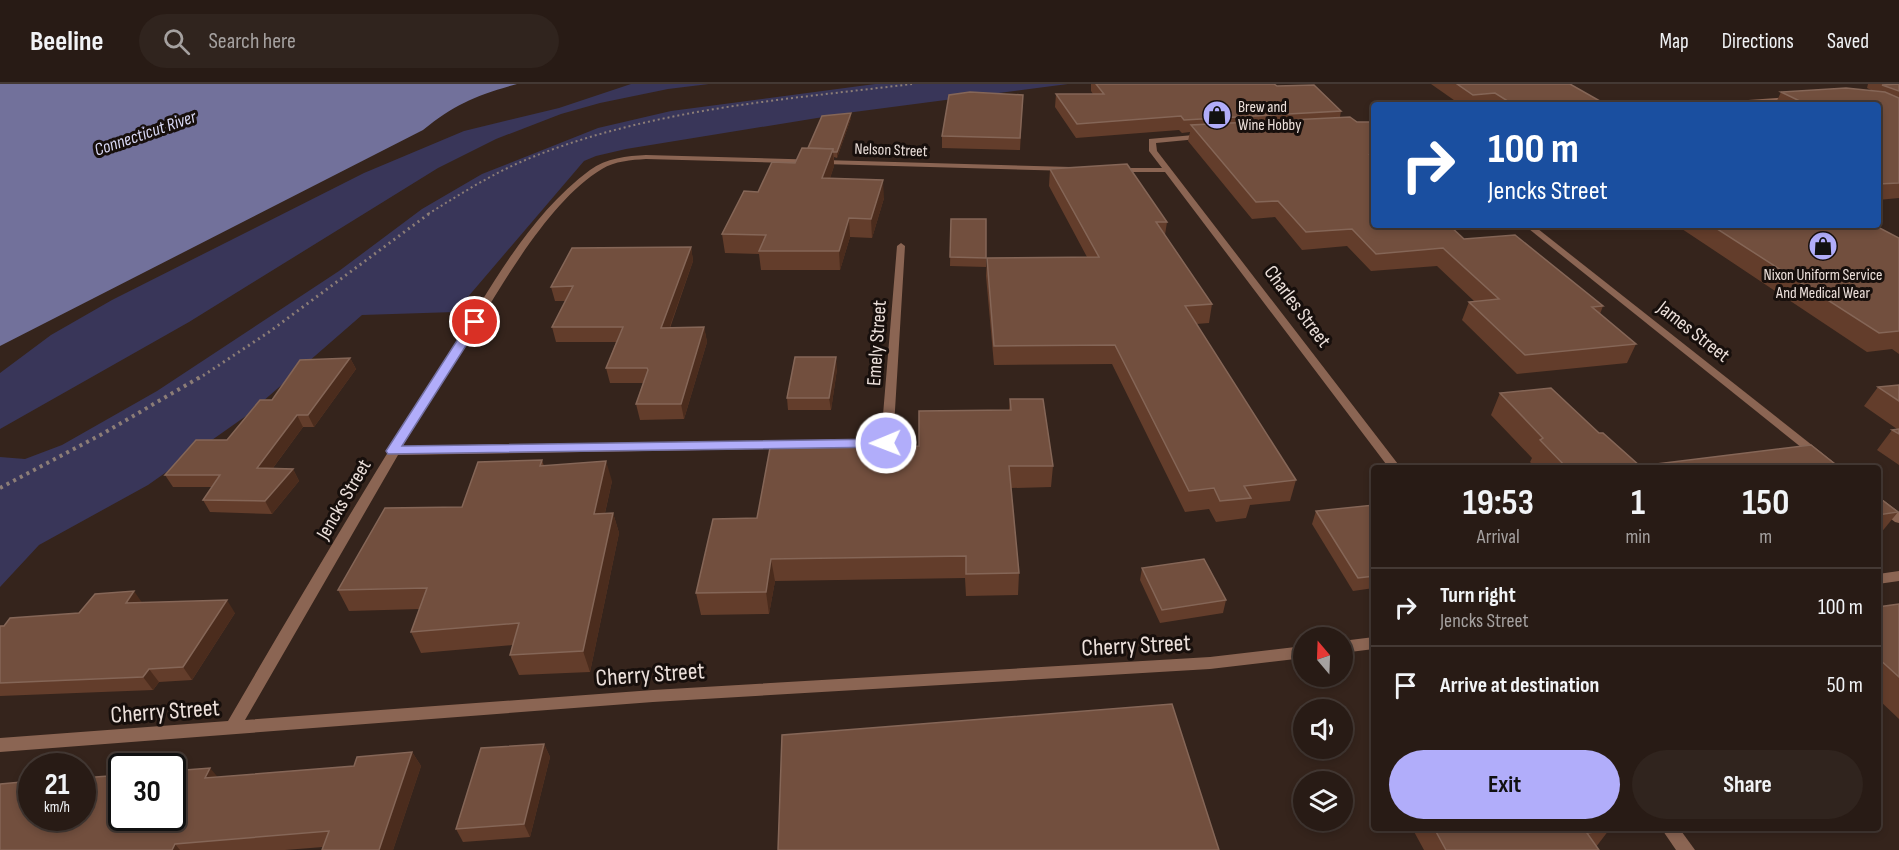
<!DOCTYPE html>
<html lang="en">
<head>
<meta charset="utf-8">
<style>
	:root { --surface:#281b15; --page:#30241e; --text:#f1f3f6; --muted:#a5a1a0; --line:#443934; --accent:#b1adfa }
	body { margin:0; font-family:"Sofia Sans Condensed",sans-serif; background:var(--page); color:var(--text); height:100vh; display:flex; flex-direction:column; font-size:22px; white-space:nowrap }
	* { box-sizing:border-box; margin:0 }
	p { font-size:20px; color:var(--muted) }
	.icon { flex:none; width:33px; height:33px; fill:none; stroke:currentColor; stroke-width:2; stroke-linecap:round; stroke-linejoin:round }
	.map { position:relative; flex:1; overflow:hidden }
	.sheet { position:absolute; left:1371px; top:381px; width:510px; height:366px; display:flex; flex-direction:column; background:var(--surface); border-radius:6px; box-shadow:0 3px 9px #0003,0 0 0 2px var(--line) }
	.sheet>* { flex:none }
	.guide { position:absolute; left:1371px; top:18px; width:510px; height:126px; border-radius:6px; box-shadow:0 3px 9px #0003,0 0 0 2px var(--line); background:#1a4fa0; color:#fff; overflow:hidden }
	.needle { width:39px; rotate:341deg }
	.tools { position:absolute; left:1293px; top:543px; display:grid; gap:12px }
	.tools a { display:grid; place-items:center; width:60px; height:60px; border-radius:50%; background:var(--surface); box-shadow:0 3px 9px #0003,0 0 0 2px var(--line); font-size:30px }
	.speed { position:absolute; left:18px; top:669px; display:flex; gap:12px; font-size:30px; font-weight:700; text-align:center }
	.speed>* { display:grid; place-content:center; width:78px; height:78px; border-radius:50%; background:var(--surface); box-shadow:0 3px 9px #0003,0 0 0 2px var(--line); line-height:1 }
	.speed small { font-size:15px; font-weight:400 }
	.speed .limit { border:3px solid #111; border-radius:9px; background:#fff; color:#111 }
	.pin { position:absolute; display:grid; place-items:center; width:51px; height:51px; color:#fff; margin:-26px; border:3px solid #fff; border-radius:50%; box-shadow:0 2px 6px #0007 }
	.me { position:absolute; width:66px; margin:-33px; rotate:269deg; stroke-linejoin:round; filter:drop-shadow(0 0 4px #0008) }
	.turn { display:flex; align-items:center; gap:21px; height:126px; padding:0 18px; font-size:27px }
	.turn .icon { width:78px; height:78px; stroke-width:2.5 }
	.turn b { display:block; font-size:42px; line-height:51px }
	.eta { display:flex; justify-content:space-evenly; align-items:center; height:102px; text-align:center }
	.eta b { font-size:36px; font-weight:700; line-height:42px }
	.action { display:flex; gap:12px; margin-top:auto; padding:12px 18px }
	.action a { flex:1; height:69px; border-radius:36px; background:var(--accent); color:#111; font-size:24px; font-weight:700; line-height:69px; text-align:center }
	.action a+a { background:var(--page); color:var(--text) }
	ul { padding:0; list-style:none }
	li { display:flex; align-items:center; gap:18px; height:78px; padding:0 18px; border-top:2px solid var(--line) }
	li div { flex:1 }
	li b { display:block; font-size:22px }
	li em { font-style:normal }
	header { display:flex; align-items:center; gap:36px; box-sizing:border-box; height:84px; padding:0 30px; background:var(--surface); border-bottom:2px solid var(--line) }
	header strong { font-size:28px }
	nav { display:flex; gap:33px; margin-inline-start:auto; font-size:21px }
	.search { width:420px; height:54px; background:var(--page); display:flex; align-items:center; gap:15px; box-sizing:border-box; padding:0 21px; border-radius:33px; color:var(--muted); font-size:22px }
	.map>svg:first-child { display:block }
	.green { fill:#393659 }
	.water { fill:#72719b }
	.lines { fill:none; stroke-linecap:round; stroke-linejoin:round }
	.path-far2 { stroke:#8c7d77; stroke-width:2; stroke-dasharray:2 3; stroke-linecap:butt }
	.path-far1 { stroke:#8c7d77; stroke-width:3; stroke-dasharray:2 4; stroke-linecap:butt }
	.path { stroke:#8c7d77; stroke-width:4; stroke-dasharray:3 4.5; stroke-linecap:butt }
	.minor { fill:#8b6553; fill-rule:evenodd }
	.wall { fill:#633d2b }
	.shaded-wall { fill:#4b2c1d }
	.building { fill:#724f3e; stroke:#856657; stroke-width:1.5 }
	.route { fill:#b1adfa; stroke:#7370a2; stroke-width:1.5 }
	.labels { text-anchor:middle; stroke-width:6; stroke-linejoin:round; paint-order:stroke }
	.far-poi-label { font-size:16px; fill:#ece0db; stroke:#170f0c; text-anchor:start }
	.far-street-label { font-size:16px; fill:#ece0db; stroke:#170f0c }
	.far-water-label { font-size:18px; font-style:italic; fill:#d8d8f4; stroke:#170f0c }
	.street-label { font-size:20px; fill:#ece0db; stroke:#170f0c }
	.near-street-label { font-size:24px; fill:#ece0db; stroke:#170f0c }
</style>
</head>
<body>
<header>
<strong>Beeline</strong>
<div class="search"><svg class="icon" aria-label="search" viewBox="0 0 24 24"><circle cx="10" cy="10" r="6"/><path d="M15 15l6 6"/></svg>Search here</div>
<nav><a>Map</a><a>Directions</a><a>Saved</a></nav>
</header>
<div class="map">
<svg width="1899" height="766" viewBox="0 0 1899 766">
	<rect width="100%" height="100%" fill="#35241c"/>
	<g class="green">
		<polygon points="631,0 709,0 668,5 600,19 561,30 496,55 438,84 189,238 0,345 0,289 51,251 112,216 364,89 464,47 559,24"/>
		<polygon points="875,0 1068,0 854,28 626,65 596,72 584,77 455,228 362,231 246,332 148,401 39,461 0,503 0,373 25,375 62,361 157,307 339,187 422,125 482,90 598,44 671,27"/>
	</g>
	<path class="water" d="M0,0H517C477,11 455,20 423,46L0,262Z"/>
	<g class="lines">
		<path class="path-far2" d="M428,130C459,111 490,91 523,77C646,25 782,16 912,0"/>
		<polyline class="path-far1" points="198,295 269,248 430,129"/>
		<polyline class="path" points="0,404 104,349 200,293"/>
		<g class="minor">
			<polygon points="1792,13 1794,14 1794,16 1736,21 1703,21 1706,19"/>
			<polygon points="1205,50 1208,50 1208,54 1156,59 1157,67 1401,384 1389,384 1165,88 1115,88 1111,86 1115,84 1162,84 1149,67 1149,55"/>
			<path d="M646,71L1071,83L1075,85L1071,87L646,75C631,76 615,77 602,85C550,116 503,199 472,250C449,288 425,325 402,363L881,355L897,162L901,159L905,162L893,359L887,363L398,371L245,636L653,606L1210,573L1304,562V574L1210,585L653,618L0,668V654L228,637C300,513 373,390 450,269C490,205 528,132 590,86C606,74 627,72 646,71Z"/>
			<polygon points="1524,141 1533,141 1841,384 1827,384"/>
			<polygon points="1878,414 1882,415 1899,428 1899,439 1895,438 1878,425"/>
			<polygon points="1899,487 1899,497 1878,500 1878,490"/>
			<polygon points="1374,553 1374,565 1342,569 1342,557"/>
			<polygon points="1661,744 1679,744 1695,766 1676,766"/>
		</g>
	</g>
	<g class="wall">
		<polygon points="1091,0 1274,0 1277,2 1341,27 1340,33 1357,38 1374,42 1374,141 1464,155 1603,222 1600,230 1636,260 1627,279 1517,290 1462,236 1469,218 1474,217 1437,182 1371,187 1347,162 1302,166 1275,133 1252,135 1188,57 1190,48 1182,49 1179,46 1076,54 1055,23 1056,10 1093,10 1091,7"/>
		<polygon points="1431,0 1570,0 1607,21 1461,21"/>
		<polygon points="1868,0 1899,0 1899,114 1878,116 1878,21 1775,21 1781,8 1873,7 1867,4"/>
		<polygon points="1023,11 1020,66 942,64 942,52"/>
		<polygon points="851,34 837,74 834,73 834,82 830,94 884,114 872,154 850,153 840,186 761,186 759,170 725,169 722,150 758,108 795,79 808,64"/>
		<polygon points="1050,85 1167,138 1165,151 1212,220 1209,239 1196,240 1296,396 1290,417 1250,421 1246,434 1216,438 1209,425 1185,428 1112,280 994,281 986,192 987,174 1087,173 1049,102"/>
		<polygon points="951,135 986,135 986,183 950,182"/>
		<polygon points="1643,141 1670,141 1645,143"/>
		<polygon points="1676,141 1874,141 1899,154 1899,270 1892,265 1867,268"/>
		<polygon points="691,163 693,177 670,244 704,243 707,258 684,335 640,336 636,320 643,299 610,299 606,284 616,258 556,258 552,243 566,217 555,217 551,203"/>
		<polygon points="350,274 356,285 314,343 303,343 273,384 293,385 299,397 272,430 210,428 203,416 212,403 173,403 165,391 227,356 272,316"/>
		<polygon points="837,285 831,326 788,326 787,314"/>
		<polygon points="1899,301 1899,381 1877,366 1892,346 1897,345 1864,322 1878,303"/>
		<polygon points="1500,309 1599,349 1640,382 1840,384 1536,384 1530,378 1532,374 1491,331"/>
		<polygon points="1010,315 1053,382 1051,403 1011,404 1019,489 1018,511 966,512 965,494 775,497 769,530 701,531 696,509 757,434 919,362 1009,326"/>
		<polygon points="542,376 544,382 612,397 605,429 613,429 619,449 590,588 519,591 510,571 513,561 421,569 411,548 420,525 349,527 338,506 462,423"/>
		<polygon points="1878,413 1898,428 1880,450 1878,451"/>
		<polygon points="1374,421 1374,504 1353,507 1312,440 1316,427"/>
		<polygon points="1142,484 1226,516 1223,529 1160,539 1140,496"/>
		<polygon points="142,518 235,529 192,596 159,598 153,606 0,612 0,542"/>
		<polygon points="1899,520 1899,635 1878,615 1878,523"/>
		<polygon points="544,660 550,673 530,753 463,758 456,745"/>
		<polygon points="412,668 421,682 393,766 322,766 323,763 285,766 0,766 217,693 354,682"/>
		<polygon points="1412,744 1608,744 1609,746 1596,763 1599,766 1424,766"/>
	</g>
	<g class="shaded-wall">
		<polygon points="851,29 851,34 837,74 837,68"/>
		<polygon points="833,65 834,82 824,112 822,94"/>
		<polygon points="883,96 884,114 872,154 871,135"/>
		<polygon points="849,134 850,153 840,186 839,167"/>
		<polygon points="691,163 693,177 664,259 661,244"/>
		<polygon points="704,243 707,258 684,335 681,320"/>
		<polygon points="836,273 837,285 831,326 829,314"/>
		<polygon points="350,274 356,285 314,343 308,331"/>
		<polygon points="297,331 303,343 264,396 257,384"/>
		<polygon points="606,377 612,397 600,451 594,430"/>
		<polygon points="293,385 299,397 272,430 265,417"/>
		<polygon points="613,429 619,449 590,588 583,567"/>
		<polygon points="771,475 775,497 769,530 766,508"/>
		<polygon points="134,507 143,520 126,519"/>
		<polygon points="227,516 235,529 192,596 183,583"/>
		<polygon points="149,585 159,598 153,606 143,593"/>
		<polygon points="544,660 550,673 530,753 524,740"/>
		<polygon points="412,668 421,682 393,766 379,766"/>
		<polygon points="210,684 222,698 205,694"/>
		<polygon points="175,760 180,766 172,766"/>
	</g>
	<g class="building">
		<polygon points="1096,0 1274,0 1277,2 1314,1 1341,27 1184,36 1181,32 1077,40 1056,10 1104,10"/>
		<polygon points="1457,0 1570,0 1607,21 1514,21 1495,9 1473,11"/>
		<polygon points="1899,0 1899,7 1882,1"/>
		<polygon points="1846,4 1885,8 1899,14 1899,99 1878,100 1878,21 1808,21 1781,8"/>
		<polygon points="970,8 1023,11 1020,54 942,52 949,11"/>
		<polygon points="851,29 837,68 833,68 833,65 808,64 822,32"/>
		<polygon points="1350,33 1357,38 1369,38 1374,42 1374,71 1370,71 1374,75 1374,141 1449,141 1464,155 1515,151 1603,222 1592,223 1636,260 1525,271 1469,218 1499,215 1443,164 1376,170 1352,145 1306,148 1278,117 1256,118 1191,41"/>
		<polygon points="802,64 833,65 822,94 883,96 871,135 849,134 839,167 759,167 766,151 722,150 744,107 758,108 772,78 795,79"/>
		<polygon points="1127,80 1167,138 1156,138 1212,220 1185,222 1296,396 1244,402 1251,414 1220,417 1214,404 1189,407 1115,261 994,262 987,174 1099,173 1050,85"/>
		<polygon points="951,135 986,135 986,174 950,173"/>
		<polygon points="1711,141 1874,141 1899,154 1899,247 1879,249"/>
		<polygon points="691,163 661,244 704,243 681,320 636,320 648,286 647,284 606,284 623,243 552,243 573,202 551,203 572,164"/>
		<polygon points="795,273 836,273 829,314 787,314"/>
		<polygon points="350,274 308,331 297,331 257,384 293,385 265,417 203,416 220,391 165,391 196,356 227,356 260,316 272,316 300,276"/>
		<polygon points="1899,301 1899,317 1878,303"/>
		<polygon points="1551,304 1599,349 1603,349 1640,382 1811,361 1840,384 1567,384 1540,356 1543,354 1500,309"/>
		<polygon points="1010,315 1043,315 1053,382 1009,382 1019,489 966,490 966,472 771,475 766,508 696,509 713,435 757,434 770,364 919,362 919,327 1011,326"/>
		<polygon points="1899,345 1899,350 1892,346"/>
		<polygon points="542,376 540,382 606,377 594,430 613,429 583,567 510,571 519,539 411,548 427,504 338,506 385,424 462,423 478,378"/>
		<polygon points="1878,413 1898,428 1878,431"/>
		<polygon points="1374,421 1374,492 1358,494 1316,427"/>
		<polygon points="1204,475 1226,516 1162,526 1142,484"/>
		<polygon points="134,507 126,519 227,516 183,583 149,585 143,593 0,599 0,542 4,542 10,534 79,529 95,510"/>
		<polygon points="1899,520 1899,593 1878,574 1878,523"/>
		<polygon points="1172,620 1219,766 778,766 782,651"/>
		<polygon points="544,660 524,740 456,745 481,664"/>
		<polygon points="412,668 379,766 322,766 329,747 175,760 172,766 0,766 0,700 32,697 32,734 82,734 82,694 122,691 122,734 172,734 172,687 210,684 205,694 354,682 357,673"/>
		<polygon points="1434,744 1608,744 1609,746 1587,749 1599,766 1446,766"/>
	</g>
	<polygon class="route" points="475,234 481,238 402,362 886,355 893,359 886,363 388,370 386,367 469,238"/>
	<defs>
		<g id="shop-disc" transform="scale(1.5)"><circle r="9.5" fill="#b1adfa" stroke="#170f0c"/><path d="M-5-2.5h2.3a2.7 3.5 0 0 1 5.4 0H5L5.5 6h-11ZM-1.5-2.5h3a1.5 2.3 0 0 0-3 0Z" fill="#111"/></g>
	</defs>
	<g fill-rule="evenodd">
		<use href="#shop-disc" x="1217" y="31"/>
		<use href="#shop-disc" x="1823" y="162"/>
	</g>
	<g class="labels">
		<g class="far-poi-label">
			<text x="1238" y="28">Brew and<tspan x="1238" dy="18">Wine Hobby</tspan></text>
			<text x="1823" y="196" text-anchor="middle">Nixon Uniform Service<tspan x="1823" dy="18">And Medical Wear</tspan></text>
		</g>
		<g class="far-street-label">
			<text transform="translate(891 65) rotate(2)" y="6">Nelson Street</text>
		</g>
		<g class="far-water-label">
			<text transform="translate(145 49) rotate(-19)" y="6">Connecticut River</text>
		</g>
		<g class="street-label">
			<text transform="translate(1298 222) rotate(53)" y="7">Charles Street</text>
			<text transform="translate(1694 247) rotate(38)" y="7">James Street</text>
			<text transform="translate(876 259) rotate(-86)" y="7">Emely Street</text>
			<text transform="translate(343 415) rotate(-60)" y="7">Jencks Street</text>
		</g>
		<g class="near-street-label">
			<text transform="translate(1136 561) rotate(-3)" y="8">Cherry Street</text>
			<text transform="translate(650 590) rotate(-4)" y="8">Cherry Street</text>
			<text transform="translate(165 627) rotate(-4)" y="8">Cherry Street</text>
		</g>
	</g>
</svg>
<div class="tools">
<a><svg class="needle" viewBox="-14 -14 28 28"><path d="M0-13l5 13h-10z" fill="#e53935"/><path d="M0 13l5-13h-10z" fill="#a5a1a0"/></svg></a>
<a><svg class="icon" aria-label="sound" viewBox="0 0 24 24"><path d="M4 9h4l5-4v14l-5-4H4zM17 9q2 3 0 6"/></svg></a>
<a><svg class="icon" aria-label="layers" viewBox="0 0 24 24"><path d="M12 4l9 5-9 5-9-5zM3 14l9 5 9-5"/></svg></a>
</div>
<div class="speed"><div>21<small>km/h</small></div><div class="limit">30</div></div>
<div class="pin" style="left:475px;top:238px;background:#d93025"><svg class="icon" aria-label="arrive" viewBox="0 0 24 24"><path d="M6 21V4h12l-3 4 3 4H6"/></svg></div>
<svg class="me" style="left:886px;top:359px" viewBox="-20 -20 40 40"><circle r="17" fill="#b1adfa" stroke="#fff" stroke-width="3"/><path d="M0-11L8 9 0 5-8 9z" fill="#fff"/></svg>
<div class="guide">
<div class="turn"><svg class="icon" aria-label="right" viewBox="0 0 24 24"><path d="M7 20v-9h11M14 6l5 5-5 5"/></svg><div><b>100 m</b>Jencks Street</div></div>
</div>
<section class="sheet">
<div class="eta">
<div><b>19:53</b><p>Arrival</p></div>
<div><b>1</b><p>min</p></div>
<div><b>150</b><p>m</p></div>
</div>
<ul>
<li><svg class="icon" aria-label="right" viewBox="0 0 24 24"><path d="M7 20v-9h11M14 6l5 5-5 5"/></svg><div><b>Turn right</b><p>Jencks Street</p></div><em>100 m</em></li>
<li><svg class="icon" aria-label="arrive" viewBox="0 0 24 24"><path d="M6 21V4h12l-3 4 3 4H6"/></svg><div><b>Arrive at destination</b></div><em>50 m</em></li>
</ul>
<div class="action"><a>Exit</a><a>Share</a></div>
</section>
</div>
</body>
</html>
